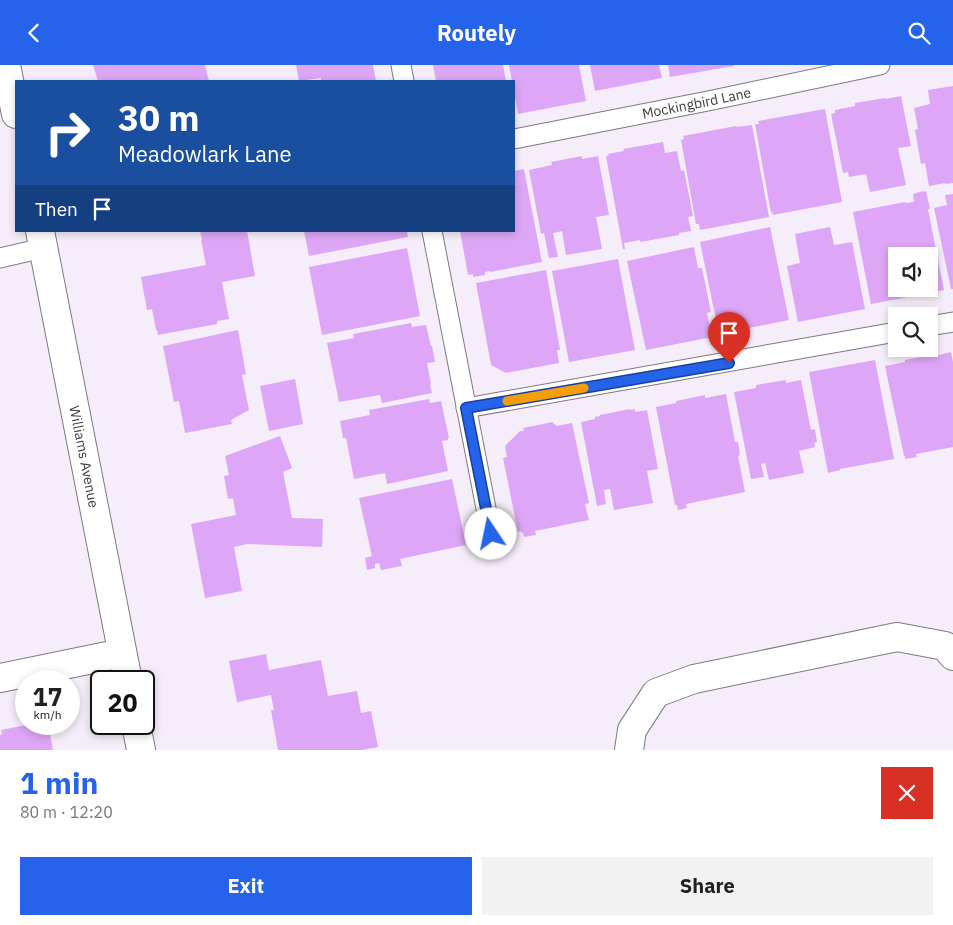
<!DOCTYPE html>
<html lang="en">
<head>
<meta charset="utf-8">
<style>
	:root { --surface:#fff; --page:#f2f2f2; --text:#202124; --muted:#757577; --accent:#2563eb }
	body { margin:0; font-family:"IBM Plex Sans",sans-serif; background:var(--page); color:var(--text); height:100vh; display:flex; flex-direction:column; font-size:19px; white-space:nowrap }
	* { box-sizing:border-box; margin:0 }
	p { font-size:16px; color:var(--muted) }
	.icon { flex:none; width:28px; height:28px; fill:none; stroke:currentColor; stroke-width:2; stroke-linecap:round; stroke-linejoin:round }
	.map { position:relative; height:685px; overflow:hidden }
	.drawer { display:flex; flex-direction:column; background:var(--surface); flex:1 }
	.drawer>* { flex:none }
	.top-card { position:absolute; left:15px; top:15px; width:500px; height:152px; border-radius:0px; box-shadow:0 2px 8px #0003; background:#1a4fa0; color:#fff; overflow:hidden }
	.tools { position:absolute; left:888px; top:182px; display:grid; gap:10px }
	.tools a { display:grid; place-items:center; width:50px; height:50px; border-radius:0px; background:var(--surface); box-shadow:0 2px 8px #0003; font-size:25px }
	.speed { position:absolute; left:15px; top:605px; display:flex; gap:10px; font-size:25px; font-weight:700; text-align:center }
	.speed>* { display:grid; place-content:center; width:65px; height:65px; border-radius:50%; background:var(--surface); box-shadow:0 2px 8px #0003; line-height:1 }
	.speed small { font-size:12px; font-weight:400 }
	.speed .limit { border:2px solid #111; border-radius:8px; background:#fff; color:#111 }
	.pin { position:absolute; display:grid; place-items:center; width:42px; height:42px; color:#fff; margin:-51px -21px; border-radius:50% 50% 50% 0; rotate:-45deg; box-shadow:0 0 5px #0007 }
	.pin .icon { rotate:45deg }
	.me { position:absolute; width:55px; margin:-28px; rotate:349deg; stroke-linejoin:round; filter:drop-shadow(0 0 4px #0008) }
	.turn { display:flex; align-items:center; gap:18px; height:105px; padding:0 20px; font-size:22px }
	.turn .icon { width:65px; height:65px; stroke-width:2.5 }
	.turn b { display:block; font-size:35px; line-height:42px }
	.then { display:flex; align-items:center; height:48px; padding:0 20px; background:#0003; gap:10px; font-size:19px }
	.round { display:grid; place-items:center; flex:none; width:52px; height:52px; border-radius:0px; background:var(--page) }
	.headline { display:flex; align-items:center; justify-content:space-between; height:85px; padding:0 20px }
	h1 { font-size:30px; font-weight:700; line-height:38px; color:var(--accent) }
	.action { display:flex; gap:10px; margin-top:auto; padding:10px 20px }
	.action a { flex:1; height:58px; border-radius:0px; background:var(--accent); color:#fff; font-size:20px; font-weight:700; line-height:58px; text-align:center }
	.action a+a { background:var(--page); color:var(--text) }
	header { display:flex; justify-content:space-between; align-items:center; height:65px; padding:0 20px; background:var(--accent); color:#fff; font-size:22px; font-weight:700 }
	.map>svg:first-child { display:block }
	.building { fill:#dea6f6; fill-rule:evenodd }
	.lines { fill:none; stroke-linecap:round; stroke-linejoin:round }
	.service-casing { stroke:#7f7882; stroke-width:21 }
	.minor-casing { stroke:#7f7882; stroke-width:30 }
	.tertiary-casing { stroke:#7f7882; stroke-width:30 }
	.service { stroke:#fff; stroke-width:19 }
	.minor { stroke:#fff; stroke-width:28 }
	.tertiary { stroke:#fff; stroke-width:28 }
	.route-casing { stroke:#184099; stroke-width:12 }
	.route { stroke:#2563eb; stroke-width:9 }
	.slow { stroke:#f59e0b; stroke-width:9 }
	.labels { text-anchor:middle; stroke-width:4; stroke-linejoin:round; paint-order:stroke }
	.street-label { font-size:14px; fill:#3f3b40; stroke:#fff }
</style>
</head>
<body>
<header><svg class="icon" aria-label="back" viewBox="0 0 24 24"><path d="M15 5l-7 7 7 7"/></svg>Routely<svg class="icon" aria-label="search" viewBox="0 0 24 24"><circle cx="10" cy="10" r="6"/><path d="M15 15l6 6"/></svg></header>
<div class="map">
<svg width="953" height="685" viewBox="0 0 953 685">
	<rect width="100%" height="100%" fill="#f5edf9"/>
	<g class="building">
		<polygon points="93,0 205,0 209,16 98,16"/>
		<polygon points="296,0 373,0 376,16 321,16 321,13 299,16"/>
		<polygon points="433,0 503,0 506,16 436,16"/>
		<polygon points="509,0 579,0 586,36 518,49 514,27 514,16 512,16"/>
		<polygon points="590,0 659,0 662,13 595,26"/>
		<polygon points="668,0 734,0 734,1 670,12"/>
		<polygon points="953,21 953,118 945,119 945,118 929,121 925,98 921,99 915,65 918,64 914,43 930,39 928,25"/>
		<polygon points="901,31 911,81 898,83 906,120 870,127 866,109 849,112 848,107 843,108 831,49 835,48 835,45 855,41 855,38 885,33 885,34"/>
		<polygon points="825,44 842,137 773,150 772,147 771,148 755,59 759,59 758,56"/>
		<polygon points="752,60 769,152 700,165 699,159 696,159 681,75 684,74 683,71 736,61 737,62"/>
		<polygon points="663,77 665,88 677,86 681,106 684,105 693,151 688,152 691,166 679,168 679,170 640,177 640,175 624,178 625,184 623,184 606,91 609,91 608,89 624,86 623,84"/>
		<polygon points="582,91 582,94 598,91 609,150 596,152 602,184 566,190 562,166 553,168 558,192 549,193 544,168 541,169 529,105 552,100 551,97"/>
		<polygon points="524,104 542,197 490,207 490,206 485,207 485,210 473,212 473,209 468,210 460,166 514,166 514,106"/>
		<path d="M923,126V127L926,126L930,144H928L944,225L871,239L853,147L905,137V138L914,137L913,129ZM896,191H929V224H896Z"/>
		<polygon points="953,129 953,224 951,224 934,143 947,140 945,130"/>
		<polygon points="770,162 789,255 719,269 700,177"/>
		<polygon points="830,162 834,180 852,177 865,244 798,257 787,201 800,198 795,169"/>
		<polygon points="200,166 247,166 255,211 222,217 229,254 217,256 217,259 158,270 157,265 156,265 152,244 147,245 141,212 206,200 201,175 202,175"/>
		<polygon points="304,166 407,166 408,172 309,191"/>
		<polygon points="694,182 698,203 702,203 711,247 707,248 712,272 646,285 627,196"/>
		<polygon points="407,183 420,251 322,270 309,202"/>
		<polygon points="618,194 635,285 569,297 552,206"/>
		<polygon points="546,205 560,285 557,285 559,298 506,308 491,300 476,218"/>
		<polygon points="411,258 412,262 426,260 431,281 432,281 435,297 427,298 431,319 430,320 432,328 382,338 380,330 339,337 327,278 354,273 353,269"/>
		<polygon points="238,265 246,309 242,310 249,345 231,355 232,359 185,368 179,336 174,337 163,281"/>
		<polygon points="951,287 953,297 953,382 916,389 917,392 905,394 905,391 904,391 885,301 905,297 905,295 935,289 935,291"/>
		<polygon points="875,295 894,394 840,404 840,405 828,408 809,307"/>
		<polygon points="295,314 303,359 269,366 260,321"/>
		<polygon points="786,315 786,318 801,315 811,365 815,364 817,377 814,378 815,382 799,386 804,408 769,415 765,398 761,399 764,412 751,414 734,327 756,323 756,320"/>
		<polygon points="726,329 735,377 738,377 740,390 738,391 745,427 686,439 687,443 678,445 677,440 675,440 656,342 676,338 676,336 705,330 705,333"/>
		<polygon points="429,334 430,338 441,336 449,373 448,373 448,375 442,376 448,406 387,419 385,408 354,414 346,373 343,373 340,356 370,350 369,345"/>
		<polygon points="630,344 631,345 635,344 635,347 647,345 658,404 647,406 653,438 614,445 610,424 604,425 606,439 597,441 581,357 595,354 595,352 600,351 600,350"/>
		<polygon points="553,357 554,360 556,359 556,361 572,358 589,438 585,439 589,455 535,466 536,470 524,472 523,468 522,468 521,466 518,467 503,393 507,392 505,381 520,366 524,366 523,363"/>
		<polygon points="280,371 292,403 283,407 292,453 323,454 322,482 247,479 234,482 242,526 205,533 191,459 236,450 233,433 228,434 224,411 229,410 225,391"/>
		<polygon points="452,414 466,480 400,494 402,501 381,505 379,498 375,499 375,503 367,505 365,493 372,491 359,433"/>
		<polygon points="266,589 269,605 321,595 328,631 357,626 361,648 371,646 378,682 362,685 278,685 271,645 274,645 271,630 237,637 229,596"/>
		<polygon points="31,659 48,659 53,685 0,685 0,670 2,669 1,665"/>
	</g>
	<g class="lines">
		<g class="service-casing">
			<g id="service">
				<polyline points="401,0 404,16"/>
				<path id="s1" d="M514,74L708,36L880,0"/>
				<polyline points="432,166 491,469"/>
				<polyline points="0,193 43,183"/>
				<polyline points="929,261 953,257"/>
				<polyline points="466,343 896,267"/>
			</g>
		</g>
		<g class="minor-casing">
			<g id="minor">
				<polyline points="0,613 122,588"/>
				<polyline points="629,685 632,665 656,628 694,614 897,572 945,581 953,591"/>
			</g>
		</g>
		<g class="tertiary-casing">
			<g id="tertiary">
				<polyline points="6,0 16,49"/>
				<path id="s2" d="M40,166L128,616"/>
				<polyline points="136,659 141,685"/>
			</g>
		</g>
		<use href="#service" class="service"/>
		<use href="#minor" class="minor"/>
		<use href="#tertiary" class="tertiary"/>
	</g>
	<g class="lines">
		<g class="route-casing">
			<polyline id="route" points="491,469 466,343 729,298"/>
		</g>
		<use href="#route" class="route"/>
		<polyline class="slow" points="507,336 584,323"/>
	</g>
	<g class="labels">
		<g class="street-label">
			<text dy="5" stroke="none"><textPath href="#s1" startOffset="186">Mockingbird Lane</textPath></text>
			<text dy="5" stroke="none"><textPath href="#s2" startOffset="230">Williams Avenue</textPath></text>
		</g>
	</g>
</svg>
<div class="tools">
<a><svg class="icon" aria-label="sound" viewBox="0 0 24 24"><path d="M4 9h4l5-4v14l-5-4H4zM17 9q2 3 0 6"/></svg></a>
<a><svg class="icon" aria-label="search" viewBox="0 0 24 24"><circle cx="10" cy="10" r="6"/><path d="M15 15l6 6"/></svg></a>
</div>
<div class="speed"><div>17<small>km/h</small></div><div class="limit">20</div></div>
<div class="pin" style="left:729px;top:298px;background:#d93025"><svg class="icon" aria-label="arrive" viewBox="0 0 24 24"><path d="M6 21V4h12l-3 4 3 4H6"/></svg></div>
<svg class="me" style="left:491px;top:469px" viewBox="-20 -20 40 40"><circle r="19" fill="#fff"/><path d="M0-13L10 11 0 6-10 11z" fill="#2563eb"/></svg>
<div class="top-card">
<div class="turn"><svg class="icon" aria-label="right" viewBox="0 0 24 24"><path d="M7 20v-9h11M14 6l5 5-5 5"/></svg><div><b>30 m</b>Meadowlark Lane</div></div>
<div class="then">Then<svg class="icon" aria-label="arrive" viewBox="0 0 24 24"><path d="M6 21V4h12l-3 4 3 4H6"/></svg></div>
</div>
</div>
<section class="drawer">
<div class="headline"><div><h1>1 min</h1><p>80 m · 12:20</p></div><a class="round" style="background:#d93025;color:#fff"><svg class="icon" aria-label="close" viewBox="0 0 24 24"><path d="M6 6l12 12M18 6L6 18"/></svg></a></div>
<div class="action"><a>Exit</a><a>Share</a></div>
</section>
</body>
</html>
